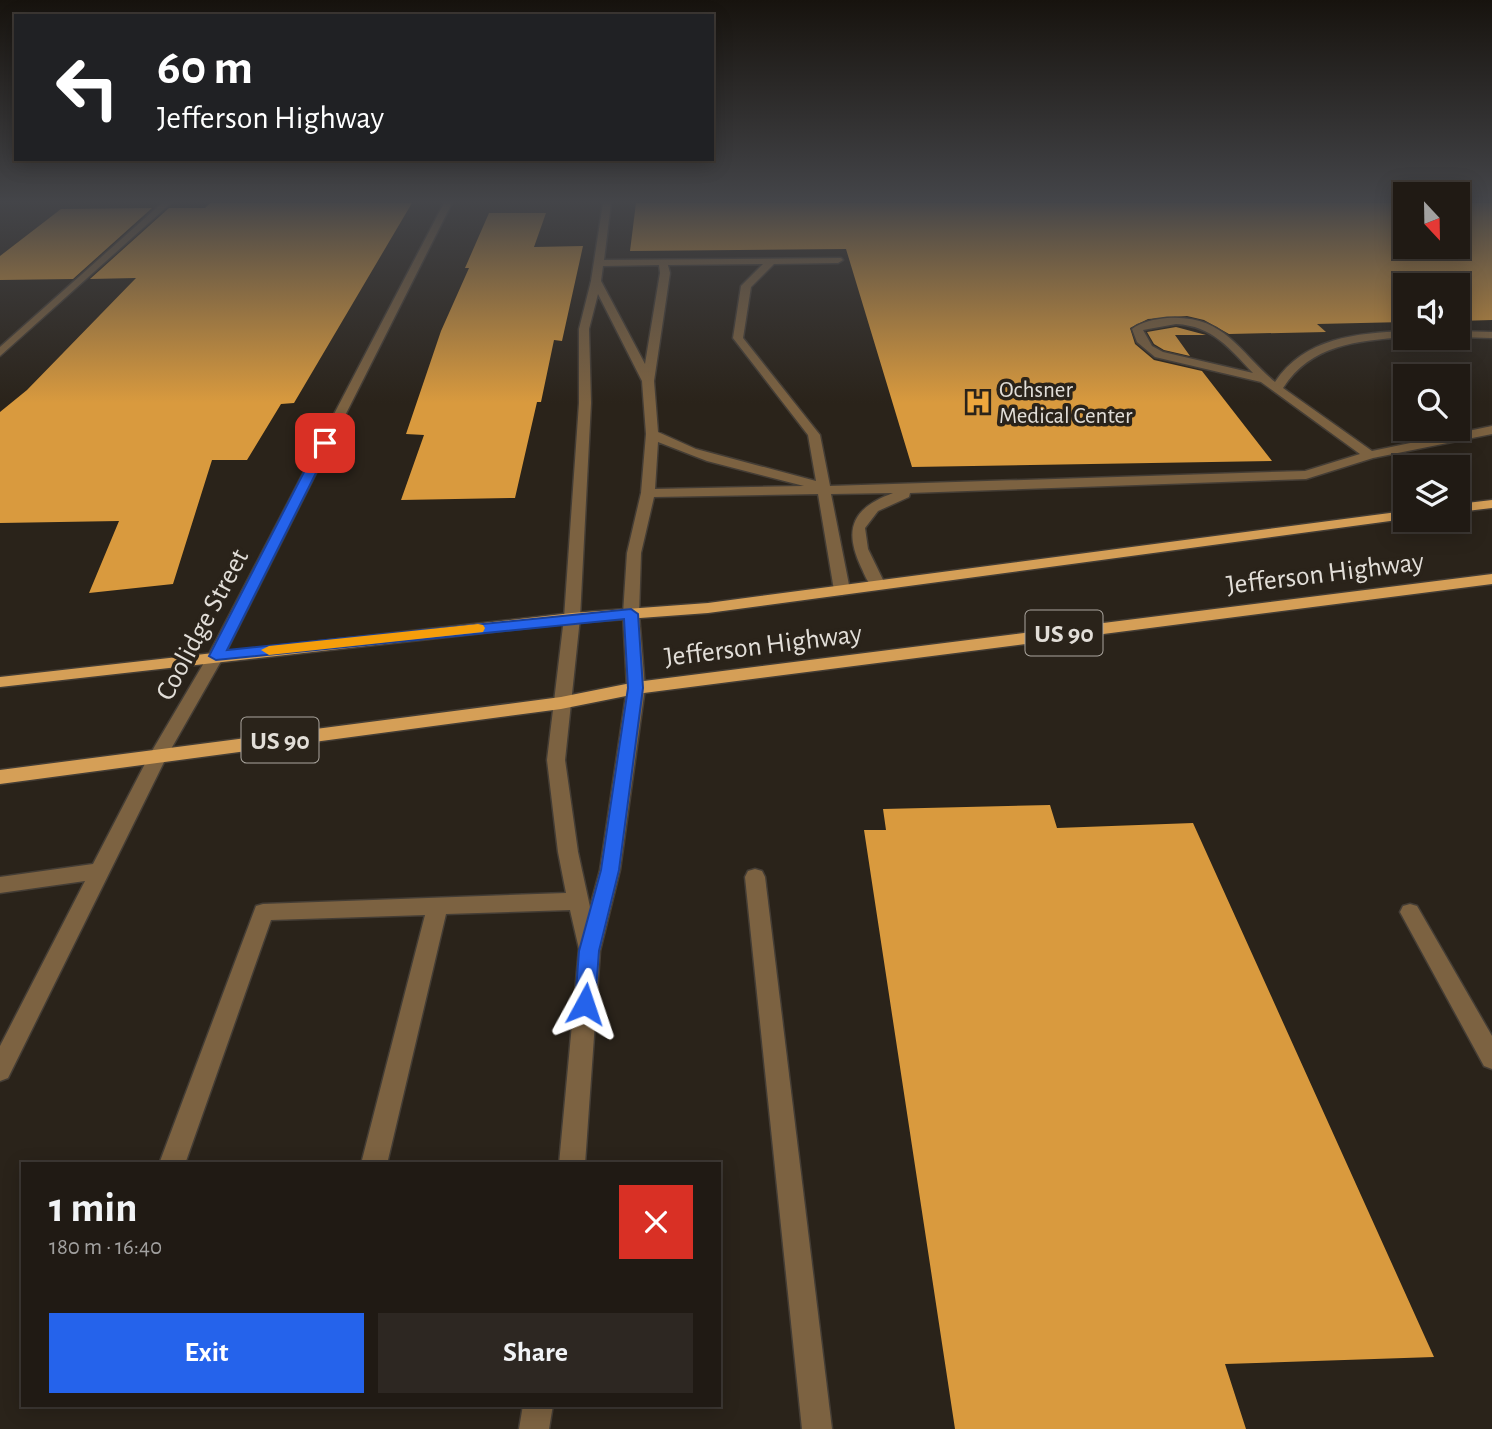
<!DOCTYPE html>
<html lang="en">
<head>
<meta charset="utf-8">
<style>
	:root { --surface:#201a14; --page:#2d2722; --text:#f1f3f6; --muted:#a2a1a0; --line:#3d3834; --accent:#2563eb }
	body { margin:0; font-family:"Alegreya Sans",sans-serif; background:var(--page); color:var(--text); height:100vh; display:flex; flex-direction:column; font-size:26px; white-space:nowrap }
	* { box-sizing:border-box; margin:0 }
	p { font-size:23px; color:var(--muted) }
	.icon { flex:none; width:38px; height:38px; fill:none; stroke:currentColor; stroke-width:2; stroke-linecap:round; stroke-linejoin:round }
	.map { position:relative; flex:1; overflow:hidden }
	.side { position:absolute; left:21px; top:1162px; width:700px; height:245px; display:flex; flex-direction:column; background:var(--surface); border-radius:0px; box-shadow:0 4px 18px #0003,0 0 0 2px var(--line) }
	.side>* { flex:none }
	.guide { position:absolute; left:14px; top:14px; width:700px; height:147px; border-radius:0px; box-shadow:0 4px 18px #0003,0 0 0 2px var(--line); background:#202124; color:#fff; overflow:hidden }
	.needle { width:46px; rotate:158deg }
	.fabs { position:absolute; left:1393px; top:182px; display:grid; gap:14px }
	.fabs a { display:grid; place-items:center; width:77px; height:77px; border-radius:0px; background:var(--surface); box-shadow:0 4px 18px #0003,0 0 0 2px var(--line); font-size:35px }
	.pin { position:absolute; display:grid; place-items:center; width:60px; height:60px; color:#fff; margin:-30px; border-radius:14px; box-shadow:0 4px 10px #0006 }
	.me { position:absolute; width:77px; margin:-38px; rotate:5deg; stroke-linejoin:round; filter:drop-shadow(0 0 5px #0008) }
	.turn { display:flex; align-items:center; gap:24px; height:147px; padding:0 28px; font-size:32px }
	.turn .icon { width:91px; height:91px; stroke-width:2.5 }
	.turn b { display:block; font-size:49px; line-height:60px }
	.round { display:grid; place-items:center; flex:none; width:74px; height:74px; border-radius:0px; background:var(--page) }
	.head { display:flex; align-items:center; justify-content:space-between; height:119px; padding:0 28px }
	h1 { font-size:42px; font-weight:600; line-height:52px }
	.action { display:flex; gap:14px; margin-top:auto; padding:14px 28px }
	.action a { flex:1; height:80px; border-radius:0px; background:var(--accent); color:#fff; font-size:28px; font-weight:600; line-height:80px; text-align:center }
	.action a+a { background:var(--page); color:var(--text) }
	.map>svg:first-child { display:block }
	.building { fill:#d99a3e }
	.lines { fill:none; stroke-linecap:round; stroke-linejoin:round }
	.minor-casing { stroke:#443d35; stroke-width:3 }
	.major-casing { stroke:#443d35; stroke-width:3 }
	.minor { fill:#7c6241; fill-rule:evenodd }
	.major { fill:#d59f57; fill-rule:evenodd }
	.route { fill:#2563eb; stroke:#184099; stroke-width:2 }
	.slow { fill:#f59e0b }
	.labels { text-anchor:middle; stroke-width:7; stroke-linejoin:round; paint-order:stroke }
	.far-poi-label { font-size:23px; fill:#e2ded8; stroke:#2a231a; text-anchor:start }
	.shield { fill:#2a231a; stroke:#aba69f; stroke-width:2 }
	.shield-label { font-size:26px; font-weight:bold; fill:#e2ded8 }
	.street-label { font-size:28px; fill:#e2ded8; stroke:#2a231a }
</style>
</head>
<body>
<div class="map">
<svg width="1492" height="1429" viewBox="0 0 1492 1429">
	<rect width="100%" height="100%" fill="#2a231a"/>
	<g class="building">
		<polygon points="210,203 412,203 294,403 281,404 247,460 212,460 173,584 89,593 119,521 0,523 0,412 27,390 136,278 90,279 169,208 205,208"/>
		<polygon points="636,203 1405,203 1405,247 1458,247 1458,203 1492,203 1492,320 1458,321 1458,285 1405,285 1405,322 1317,324 1326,332 1229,334 1204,320 1187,316 1148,319 1130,328 1135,344 1154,360 1202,371 1272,461 912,467 846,249 630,251"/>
		<polygon points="152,208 73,279 0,280 0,256 61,209"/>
		<polygon points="489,213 546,213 534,247 583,246 562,341 554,340 541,402 537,402 515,498 401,500 424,435 406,434 441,331 469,268 465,268"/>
		<polygon points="1176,327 1206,335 1175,335 1190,356 1164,350 1154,344 1147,332"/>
		<polygon points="1050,805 1057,828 1193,823 1434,1357 1225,1364 1246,1429 955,1429 864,830 886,830 883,809"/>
	</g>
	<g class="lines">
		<g class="minor-casing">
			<g id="minor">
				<polygon points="162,203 171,203 0,356 0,347"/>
				<polygon points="444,203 452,203 224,656 167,756 8,1078 0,1081 0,1046 85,881 0,893 0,877 93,864 149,756 208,656"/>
				<path d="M603,203H611L604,260L841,258L843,260L838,263L774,264L751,287L743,338L820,435L830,486L1305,471L1360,454L1261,382L1155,357L1137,342L1132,329C1141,322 1155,319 1167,318C1224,314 1238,351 1275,382C1304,338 1357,333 1405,331V337C1358,341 1311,344 1283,388L1372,451L1492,426V434L1373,458L1306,479L910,493L909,497L878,511L865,528L868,549L885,584L877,589C868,586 865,575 861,567C843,528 853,508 893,493L831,494L850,590L842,595L834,590L818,494L654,497L641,553L639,614L645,688L620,870L600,951L585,1164H559L579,949L570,910L446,914L387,1164H361L425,915L271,920L185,1164H159L256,906L263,904L566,893L558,852L547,760L564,618L579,403V329L591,281ZM763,264L741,286L733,338L808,435L816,481L696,449L658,432L654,381L670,273L668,265ZM659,265L660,273L645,364L601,281L603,266ZM598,294L642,381L646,434L641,493L627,553L623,614L627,688L600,870L590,907L578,852L565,760L580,618L591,403L589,329ZM1176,324C1213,326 1229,348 1253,373L1163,352L1152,346L1143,330ZM658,442L707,461L804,486L655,489Z"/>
				<polygon points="1458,331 1492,332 1492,338 1458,337"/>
				<polygon points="755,869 762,871 765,877 832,1429 802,1429 745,877 748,871"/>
				<polygon points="1410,904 1417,906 1492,1036 1492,1069 1484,1066 1400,912 1403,906"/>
				<polygon points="523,1405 553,1405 549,1429 519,1429"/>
			</g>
		</g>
		<g class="major-casing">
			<g id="major">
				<polygon points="1492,500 1492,508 1458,512 1458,504"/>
				<polygon points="1405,511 1405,519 708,613 572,623 0,687 0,677 572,613 708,603"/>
				<polygon points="1492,574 1492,584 636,694 561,709 0,784 0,770 561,697 636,682"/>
			</g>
		</g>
		<use href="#minor" class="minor"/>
		<use href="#major" class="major"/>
	</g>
	<linearGradient id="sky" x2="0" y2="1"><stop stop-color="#17130e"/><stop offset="0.5" stop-color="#444549"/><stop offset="1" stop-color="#444549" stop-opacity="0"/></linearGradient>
	<rect width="1492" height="403" fill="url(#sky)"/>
	<polygon class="route" points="325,440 331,443 227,650 631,609 638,614 643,688 619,870 599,951 595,1004 592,1010 585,1013 578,1010 575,1004 579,951 601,870 628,688 624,619 216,660 209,656 319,443"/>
	<polygon class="slow" points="478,624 483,625 485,628 483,632 269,655 261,650 269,646"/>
	<defs>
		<g id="hospital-bare" transform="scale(2.1)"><path d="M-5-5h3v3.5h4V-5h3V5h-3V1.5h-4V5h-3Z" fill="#eea73d" stroke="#2a231a" stroke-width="2.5" paint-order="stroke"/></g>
	</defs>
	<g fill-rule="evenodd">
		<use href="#hospital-bare" x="978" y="402"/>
	</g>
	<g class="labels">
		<g class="far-poi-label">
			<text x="999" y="397">Ochsner<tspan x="999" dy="26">Medical Center</tspan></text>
		</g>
		<g class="shield">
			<rect x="1025.5" y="610.5" width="77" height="45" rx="5"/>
			<rect x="241.5" y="717.5" width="77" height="45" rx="5"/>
		</g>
		<g class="shield-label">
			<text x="1064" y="642">US 90</text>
			<text x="280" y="749">US 90</text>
		</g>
		<g class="street-label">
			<text transform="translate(1325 572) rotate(-7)" y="10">Jefferson Highway</text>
			<text transform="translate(201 624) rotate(-62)" y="10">Coolidge Street</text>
			<text transform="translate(763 644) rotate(-7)" y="10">Jefferson Highway</text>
		</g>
	</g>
</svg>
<div class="fabs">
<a><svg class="needle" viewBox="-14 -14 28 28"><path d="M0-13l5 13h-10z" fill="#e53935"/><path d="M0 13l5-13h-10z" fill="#a2a1a0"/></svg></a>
<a><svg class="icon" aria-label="sound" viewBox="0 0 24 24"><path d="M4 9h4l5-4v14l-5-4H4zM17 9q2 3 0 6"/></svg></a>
<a><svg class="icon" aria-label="search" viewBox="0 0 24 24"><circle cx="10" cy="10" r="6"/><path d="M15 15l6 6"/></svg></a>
<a><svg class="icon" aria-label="layers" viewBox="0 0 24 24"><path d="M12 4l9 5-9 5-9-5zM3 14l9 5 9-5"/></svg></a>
</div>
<div class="pin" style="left:325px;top:443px;background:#d93025"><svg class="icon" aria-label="arrive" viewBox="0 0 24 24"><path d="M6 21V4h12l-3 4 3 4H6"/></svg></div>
<svg class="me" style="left:585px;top:1004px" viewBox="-20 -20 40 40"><path d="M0-17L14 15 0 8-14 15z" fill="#2563eb" stroke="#fff" stroke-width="4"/></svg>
<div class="guide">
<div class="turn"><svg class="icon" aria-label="left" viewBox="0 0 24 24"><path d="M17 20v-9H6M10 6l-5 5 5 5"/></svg><div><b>60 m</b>Jefferson Highway</div></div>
</div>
<section class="side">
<div class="head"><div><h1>1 min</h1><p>180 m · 16:40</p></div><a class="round" style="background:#d93025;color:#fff"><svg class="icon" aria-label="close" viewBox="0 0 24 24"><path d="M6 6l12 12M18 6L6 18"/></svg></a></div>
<div class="action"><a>Exit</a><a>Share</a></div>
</section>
</div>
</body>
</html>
